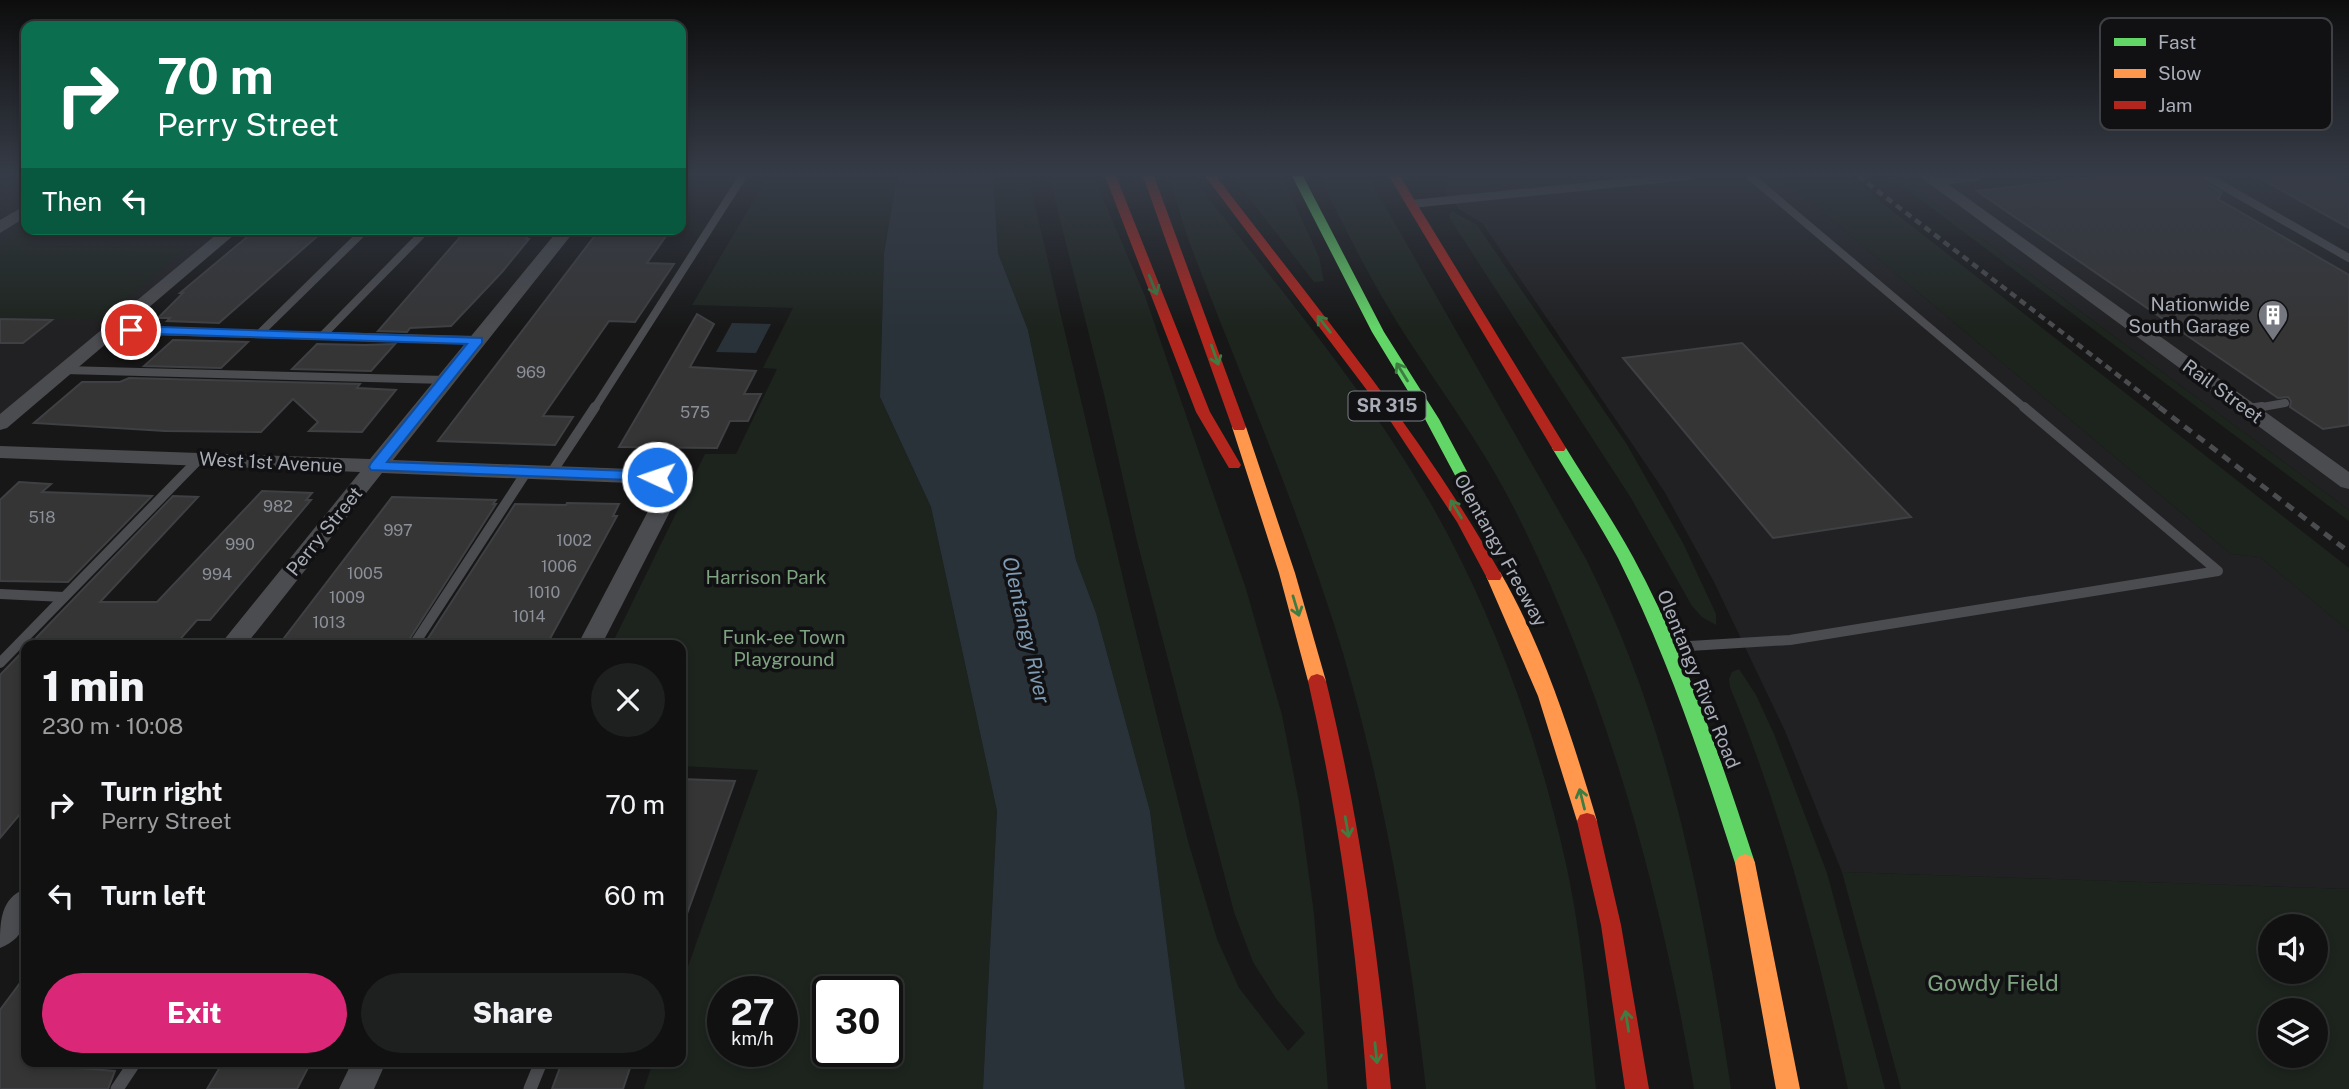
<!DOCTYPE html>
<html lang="en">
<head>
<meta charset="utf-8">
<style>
	:root { --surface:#111; --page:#1e1f1f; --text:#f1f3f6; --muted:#9c9d9f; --line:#303131; --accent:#db2777 }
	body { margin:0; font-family:"Public Sans",sans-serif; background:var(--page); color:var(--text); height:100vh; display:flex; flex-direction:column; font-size:26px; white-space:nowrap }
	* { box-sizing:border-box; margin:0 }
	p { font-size:23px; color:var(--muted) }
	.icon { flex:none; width:38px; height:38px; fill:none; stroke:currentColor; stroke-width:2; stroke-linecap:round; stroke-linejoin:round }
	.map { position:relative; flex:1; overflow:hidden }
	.details { position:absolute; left:21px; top:640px; width:665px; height:427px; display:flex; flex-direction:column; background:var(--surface); border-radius:14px; box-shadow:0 4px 10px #0003,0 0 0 2px var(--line) }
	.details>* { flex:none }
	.hud { position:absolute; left:21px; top:21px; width:665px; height:214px; border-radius:14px; box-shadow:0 4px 10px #0003,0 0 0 2px var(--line); background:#0b6e4f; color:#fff; overflow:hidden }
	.tools { position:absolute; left:2258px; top:914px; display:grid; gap:14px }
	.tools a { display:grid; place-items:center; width:70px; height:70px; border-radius:50%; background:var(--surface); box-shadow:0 4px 10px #0003,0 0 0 2px var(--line); font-size:35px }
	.speed { position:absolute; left:707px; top:976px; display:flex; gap:14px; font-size:35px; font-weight:700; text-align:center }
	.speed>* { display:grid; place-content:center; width:91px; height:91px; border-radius:50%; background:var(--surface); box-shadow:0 4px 10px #0003,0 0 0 2px var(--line); line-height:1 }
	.speed small { font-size:18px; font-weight:400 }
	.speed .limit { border:4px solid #111; border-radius:10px; background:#fff; color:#111 }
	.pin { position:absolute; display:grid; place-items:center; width:60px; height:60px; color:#fff; margin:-30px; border:4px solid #fff; border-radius:50%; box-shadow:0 2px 7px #0007 }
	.me { position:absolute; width:77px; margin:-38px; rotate:273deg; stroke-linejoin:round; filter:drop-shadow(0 0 5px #0008) }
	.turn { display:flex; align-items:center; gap:24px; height:147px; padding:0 21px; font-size:32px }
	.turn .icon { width:91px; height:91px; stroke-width:2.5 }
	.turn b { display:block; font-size:49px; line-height:60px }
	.then { display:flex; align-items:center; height:66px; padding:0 21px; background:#0003; gap:14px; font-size:26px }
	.round { display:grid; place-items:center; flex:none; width:74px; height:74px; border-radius:37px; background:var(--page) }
	.head { display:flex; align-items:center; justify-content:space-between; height:119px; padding:0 21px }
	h1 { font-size:42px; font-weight:800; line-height:52px }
	.cta { display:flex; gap:14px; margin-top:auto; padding:14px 21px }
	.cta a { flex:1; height:80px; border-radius:42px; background:var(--accent); color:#fff; font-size:28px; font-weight:800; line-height:80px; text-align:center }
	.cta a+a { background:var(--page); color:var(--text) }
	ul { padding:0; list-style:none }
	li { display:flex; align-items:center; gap:21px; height:91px; padding:0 21px }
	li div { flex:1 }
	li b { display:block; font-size:26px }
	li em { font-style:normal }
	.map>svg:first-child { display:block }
	.built { fill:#212123 }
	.green { fill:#1d241e; fill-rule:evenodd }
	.water { fill:#2a3239 }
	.building { fill:#353536; stroke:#3f4043; stroke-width:2 }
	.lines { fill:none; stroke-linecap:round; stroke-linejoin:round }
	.lane-far2 { stroke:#4b4c50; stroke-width:8 }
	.lane-far1 { stroke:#4b4c50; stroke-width:10 }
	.lane { stroke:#4b4c50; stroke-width:13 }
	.street { fill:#4b4c50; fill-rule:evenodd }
	.fast { fill:#63d668; fill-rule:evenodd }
	.slow { fill:#ff974d; fill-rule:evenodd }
	.jam { fill:#b3261e; fill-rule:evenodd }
	.rail-far1 { stroke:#4b4c4f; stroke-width:4.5; stroke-dasharray:7 5; stroke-linecap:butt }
	.rail { stroke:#4b4c4f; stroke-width:5; stroke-dasharray:9 7; stroke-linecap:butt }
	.oneway { stroke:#3e7d42 }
	.route { fill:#1a73e8; stroke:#114b97; stroke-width:2 }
	.labels { text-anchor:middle; stroke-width:7; stroke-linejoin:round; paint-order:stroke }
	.number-label { font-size:16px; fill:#8b8f98 }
	.shield { fill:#111113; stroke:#7b7e86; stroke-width:2 }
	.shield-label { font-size:18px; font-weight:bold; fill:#a8adb8 }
	.poi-label { font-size:19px; fill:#a8adb8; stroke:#111113; text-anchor:end }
	.street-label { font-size:19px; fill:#a8adb8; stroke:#111113 }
	.park-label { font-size:19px; fill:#7fa381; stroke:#111113 }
	.water-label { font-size:21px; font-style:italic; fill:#7f9bb3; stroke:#111113 }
	.near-park-label { font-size:23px; fill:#7fa381; stroke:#111113 }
	.key { fill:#111113; stroke:#3e4045; stroke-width:2 }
	.key-label { font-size:19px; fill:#a8adb8 }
</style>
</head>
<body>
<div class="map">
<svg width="2349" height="1089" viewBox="0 0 2349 1089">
	<rect width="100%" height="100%" fill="#171717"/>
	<g class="built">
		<polygon points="0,176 26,176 26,229 227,229 0,418"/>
		<polygon points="1449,176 1779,176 2231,554 2260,557 2349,631 2349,889 1842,872 1785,731 1714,582 1664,491 1483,224 1459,209 1445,192"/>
		<polygon points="1897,176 2349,176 2349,510"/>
	</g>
	<g class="green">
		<path d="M768,176H897L884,253L880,397L931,507L997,811L983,1089H644L653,1062H681V986L758,770L681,766V646H611L705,454H736L777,369L763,368L793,308L692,305ZM723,992H782V1052H723ZM828,992H887V1052H828Z"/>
		<polygon points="993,176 1028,176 1130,608 1188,841 1217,939 1239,988 1288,1051 1305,1033 1277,1000 1253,962 1234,912 1137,541 1103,390 1049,176 1093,176 1145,296 1246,589 1282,715 1299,802 1314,914 1328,1089 1185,1089 1150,811 1096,613 1076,560 1028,330 998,253"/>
		<path d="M1169,176H1191C1274,282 1364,387 1431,504C1495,616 1538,738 1566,864C1582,937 1588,1014 1596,1089H1426C1409,939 1386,799 1343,653C1302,517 1244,385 1193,252C1183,227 1177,201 1169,176Z"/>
		<polygon points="1232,176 1282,176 1319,257 1324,281 1314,282"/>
		<path d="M1319,176H1368L1586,559C1671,727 1703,905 1731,1089H1694C1661,892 1607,694 1517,514C1485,449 1441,391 1402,330C1371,281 1345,229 1319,176Z"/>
		<polygon points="1779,176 1848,176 2349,568 2349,631 2260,557 2231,554"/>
		<polygon points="1889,176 1897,176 2349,510 2349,521"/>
		<polygon points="1452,211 1477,225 1626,443 1683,543 1716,614 1716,625 1702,617 1692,606 1631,498 1452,222 1449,215"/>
		<polygon points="26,227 45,229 23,246 185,249 101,319 0,317 0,246"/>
		<path d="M1739,669L1756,695L1774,734L1827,873L1885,1089H1848C1818,952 1784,817 1730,687L1729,679L1732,672Z"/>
		<path d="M1842,872L2349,889V1089H1901ZM2270,926H2315V971H2270ZM2270,1010H2315V1055H2270Z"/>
	</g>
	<g class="water">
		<polygon points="897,176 993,176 998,253 1028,330 1076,560 1096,613 1150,811 1185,1089 983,1089 997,811 931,507 880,397 884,253"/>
		<polygon points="732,323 771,324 756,353 716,352"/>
	</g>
	<g class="building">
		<polygon points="2102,176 2200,176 2202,181 2222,192 2218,199 2349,275 2349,425 2323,429 2290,407 2291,401 2288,397 2278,398 1977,191"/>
		<polygon points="2256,176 2334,176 2349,184 2349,228"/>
		<polygon points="259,229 321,229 317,232 322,232 219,323 167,321 170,318 158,318 183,293 180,293 253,232"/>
		<polygon points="472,229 530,229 528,232 531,232 526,239 529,239 502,272 451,326 410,328 407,332 378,331 461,236 465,236"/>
		<polygon points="600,229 671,229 647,263 674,264 635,322 609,321 543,416 573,417 555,445 438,441"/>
		<polygon points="697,314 714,324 690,367 756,371 744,394 761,394 748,421 730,421 717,448 619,447"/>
		<polygon points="0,319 52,320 23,343 0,343"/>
		<polygon points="173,340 248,342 221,368 144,366"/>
		<polygon points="1742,343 1911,517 1773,538 1623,358"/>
		<polygon points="317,344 365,345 395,344 371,371 292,369"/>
		<polygon points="129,378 360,384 357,388 396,390 362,432 309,431 318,422 293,399 261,432 165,431 34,423 82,382 120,382"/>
		<polygon points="19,482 51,484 42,492 152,496 68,582 0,581 0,500"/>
		<polygon points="262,491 312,493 306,500 311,500 210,620 197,620 175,645 32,642 173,496 198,497 100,602 157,602"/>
		<polygon points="392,497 496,500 493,504 496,504 405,646 278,646"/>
		<polygon points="567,503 619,504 613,516 617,516 546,646 423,646 515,504 566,505"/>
		<polygon points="26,648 26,807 0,838 0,675"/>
		<polygon points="681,779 735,781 684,922 681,922"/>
		<polygon points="26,975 26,1064 115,1071 108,1089 0,1089 0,1010"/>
		<polygon points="223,1062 311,1062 297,1089 207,1089"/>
		<polygon points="562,1062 632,1062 623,1089 552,1089"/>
	</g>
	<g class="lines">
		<g class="lane-far2">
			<polyline points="1750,176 2026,409"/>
			<polyline points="2206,176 2349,258"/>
			<polyline points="1411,204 1690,176"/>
			<polyline points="112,330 477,340"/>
			<polyline points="259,334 366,229"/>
			<polyline points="322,336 427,229"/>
			<polyline points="64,370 446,380"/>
			<polyline points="594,409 741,179 740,176"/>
			<polyline points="2251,409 2285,403"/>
		</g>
		<g class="lane-far1">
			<polyline points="2249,409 2262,407"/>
			<polyline points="552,472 595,407"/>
			<polyline points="0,594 64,597"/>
			<polyline points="413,646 527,471"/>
			<polyline points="1673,647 1790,640 2218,571 2024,407"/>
			<polyline points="0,663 199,459"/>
		</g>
		<g class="lane">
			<polyline points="117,1089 135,1062"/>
			<polyline points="530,1089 541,1062"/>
		</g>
		<g class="street">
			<polygon points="1919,176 1985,176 1977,181 1948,184 2349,472 2349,489 2341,487"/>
			<polygon points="26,205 26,217 0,233 0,220"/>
			<polygon points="223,229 241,229 7,428 0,430 0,414"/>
			<path d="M559,229H576L393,460L657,470C674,475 678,478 678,496L601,646H577L656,496L654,484L382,473L245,646H219L360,472L0,458V446L370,459Z"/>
			<path d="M26,888C27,914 29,937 0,948C0,921 0,899 26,888Z"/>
			<polygon points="352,1062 386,1062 374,1089 339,1089"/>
		</g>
		<g class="fast">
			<polygon points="1292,176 1303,176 1384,332 1439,419 1472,481 1470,484 1465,486 1458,481 1425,419 1372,332"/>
			<path d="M1559,444L1566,448C1588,484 1613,520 1633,557C1685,653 1721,759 1755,863L1752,869L1745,872L1738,869L1735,863C1702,760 1667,655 1618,558C1598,521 1574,485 1552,448Z"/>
		</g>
		<g class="slow">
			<polygon points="1239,423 1246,427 1295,573 1326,681 1323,686 1311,686 1308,681 1279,573 1232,427"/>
			<path d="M1494,570L1500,572C1544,648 1572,737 1597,821L1594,827L1587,829L1580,827L1577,821L1538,696L1486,576Z"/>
			<polygon points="1745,854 1752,857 1755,863 1800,1089 1776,1089 1735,863 1738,857"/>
		</g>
		<g class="jam">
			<polygon points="1105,176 1116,176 1210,412 1241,465 1239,468 1229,468 1196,412"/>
			<polygon points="1143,176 1154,176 1246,427 1244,430 1234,430 1232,427"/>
			<path d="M1205,176H1216C1316,307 1421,432 1502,576L1500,580H1488L1457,522L1391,422Z"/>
			<polygon points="1389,176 1400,176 1566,448 1564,451 1554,451 1552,448"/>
			<path d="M1317,674L1323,676L1326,681C1359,816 1378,951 1391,1089H1367C1357,951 1339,816 1308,681L1311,676Z"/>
			<polygon points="1587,813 1594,815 1597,821 1621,925 1649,1089 1625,1089 1601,925 1577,821 1580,815"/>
		</g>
		<polyline class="rail-far1" points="1858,176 2162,409"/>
		<polyline class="rail" points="2159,407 2349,552"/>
	</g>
	<defs><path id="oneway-shaft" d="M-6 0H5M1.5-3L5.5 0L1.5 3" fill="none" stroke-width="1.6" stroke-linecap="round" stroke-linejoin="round" transform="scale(1.75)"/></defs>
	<g class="oneway">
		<use href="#oneway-shaft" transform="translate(1153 285) rotate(68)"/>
		<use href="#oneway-shaft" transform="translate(1324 324) rotate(-128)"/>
		<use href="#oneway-shaft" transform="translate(1215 355) rotate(70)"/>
		<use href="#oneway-shaft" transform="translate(1402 372) rotate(-122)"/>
		<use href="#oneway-shaft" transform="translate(1456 509) rotate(-121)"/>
		<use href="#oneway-shaft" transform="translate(1296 606) rotate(73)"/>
		<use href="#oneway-shaft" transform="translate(1582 799) rotate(-104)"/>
		<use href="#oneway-shaft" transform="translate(1347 827) rotate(80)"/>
		<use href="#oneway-shaft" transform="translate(1627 1021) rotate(-99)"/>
		<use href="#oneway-shaft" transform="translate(1376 1053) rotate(84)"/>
	</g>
	<linearGradient id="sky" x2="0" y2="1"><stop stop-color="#0d0d0d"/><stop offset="0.53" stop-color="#363c47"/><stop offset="1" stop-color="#363c47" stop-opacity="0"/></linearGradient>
	<rect width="2349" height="329" fill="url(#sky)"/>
	<polygon class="route" points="131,326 482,338 482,343 387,462 657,472 664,477 657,481 371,470 369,467 371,463 467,344 126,333 124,330"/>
	<defs>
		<g id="building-pin" transform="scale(1.575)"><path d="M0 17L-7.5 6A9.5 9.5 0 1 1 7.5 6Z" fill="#757880" stroke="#111113"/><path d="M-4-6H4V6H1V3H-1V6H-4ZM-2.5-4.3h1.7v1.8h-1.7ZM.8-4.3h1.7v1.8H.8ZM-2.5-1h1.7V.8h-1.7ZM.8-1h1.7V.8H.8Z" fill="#fff"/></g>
	</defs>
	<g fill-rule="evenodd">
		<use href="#building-pin" x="2273" y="315"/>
	</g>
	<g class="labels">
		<g class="number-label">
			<text x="531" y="378">969</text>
			<text x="695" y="418">575</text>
			<text x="278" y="512">982</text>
			<text x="42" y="523">518</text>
			<text x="398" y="536">997</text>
			<text x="574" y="546">1002</text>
			<text x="240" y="550">990</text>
			<text x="559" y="572">1006</text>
			<text x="365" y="579">1005</text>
			<text x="217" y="580">994</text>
			<text x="544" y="598">1010</text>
			<text x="347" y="603">1009</text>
			<text x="529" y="622">1014</text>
			<text x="329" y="628">1013</text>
		</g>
		<rect class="shield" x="1348.5" y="391.5" width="77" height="29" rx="5"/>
		<g class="shield-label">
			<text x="1387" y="412">SR 315</text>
		</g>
		<g class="poi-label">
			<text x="2250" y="311">Nationwide<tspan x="2250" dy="22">South Garage</tspan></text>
		</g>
		<g class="street-label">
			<text transform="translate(2223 391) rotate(36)" y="7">Rail Street</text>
			<text transform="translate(271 462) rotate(3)" y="7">West 1st Avenue</text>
			<text transform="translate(324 531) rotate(-51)" y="7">Perry Street</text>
			<text transform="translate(1501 550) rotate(61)" y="7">Olentangy Freeway</text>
			<text transform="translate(1699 679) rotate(68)" y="7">Olentangy River Road</text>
		</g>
		<g class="park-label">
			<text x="766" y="584">Harrison Park</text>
			<text x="784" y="644">Funk-ee Town<tspan x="784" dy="22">Playground</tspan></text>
		</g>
		<g class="water-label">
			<text transform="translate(1026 630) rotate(77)" y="7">Olentangy River</text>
		</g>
		<g class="near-park-label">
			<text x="1993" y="991">Gowdy Field</text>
		</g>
	</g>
	<rect x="2100" y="18" width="232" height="112" rx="10" class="key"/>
	<rect x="2114" y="38" width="32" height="8" fill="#63d668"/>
	<rect x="2114" y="69" width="32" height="9" fill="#ff974d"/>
	<rect x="2114" y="101" width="32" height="8" fill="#b3261e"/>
	<g class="key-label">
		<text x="2158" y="49">Fast</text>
		<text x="2158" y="80">Slow</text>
		<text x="2158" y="112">Jam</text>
	</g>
</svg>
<div class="tools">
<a><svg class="icon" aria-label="sound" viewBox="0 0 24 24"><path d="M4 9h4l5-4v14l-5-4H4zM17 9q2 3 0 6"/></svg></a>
<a><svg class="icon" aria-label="layers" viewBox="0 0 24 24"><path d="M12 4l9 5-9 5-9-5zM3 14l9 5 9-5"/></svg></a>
</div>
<div class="speed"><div>27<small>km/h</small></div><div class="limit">30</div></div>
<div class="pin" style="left:131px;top:330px;background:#d93025"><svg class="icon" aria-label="arrive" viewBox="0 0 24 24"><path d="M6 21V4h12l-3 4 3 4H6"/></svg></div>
<svg class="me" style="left:657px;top:477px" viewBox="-20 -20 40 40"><circle r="17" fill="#1a73e8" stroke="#fff" stroke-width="3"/><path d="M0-11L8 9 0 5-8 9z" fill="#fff"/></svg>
<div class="hud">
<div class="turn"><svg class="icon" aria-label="right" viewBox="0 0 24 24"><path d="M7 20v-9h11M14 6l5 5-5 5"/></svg><div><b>70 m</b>Perry Street</div></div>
<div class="then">Then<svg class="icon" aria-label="left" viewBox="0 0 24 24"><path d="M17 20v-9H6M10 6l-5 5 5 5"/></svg></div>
</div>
<section class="details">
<div class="head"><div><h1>1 min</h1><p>230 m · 10:08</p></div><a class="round"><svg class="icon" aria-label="close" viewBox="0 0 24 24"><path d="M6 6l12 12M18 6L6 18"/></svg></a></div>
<ul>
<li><svg class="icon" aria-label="right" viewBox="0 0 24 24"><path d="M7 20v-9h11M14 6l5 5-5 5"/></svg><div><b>Turn right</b><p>Perry Street</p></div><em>70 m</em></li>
<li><svg class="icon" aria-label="left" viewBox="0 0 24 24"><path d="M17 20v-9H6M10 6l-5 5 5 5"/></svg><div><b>Turn left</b></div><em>60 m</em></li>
</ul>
<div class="cta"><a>Exit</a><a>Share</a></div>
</section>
</div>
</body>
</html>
